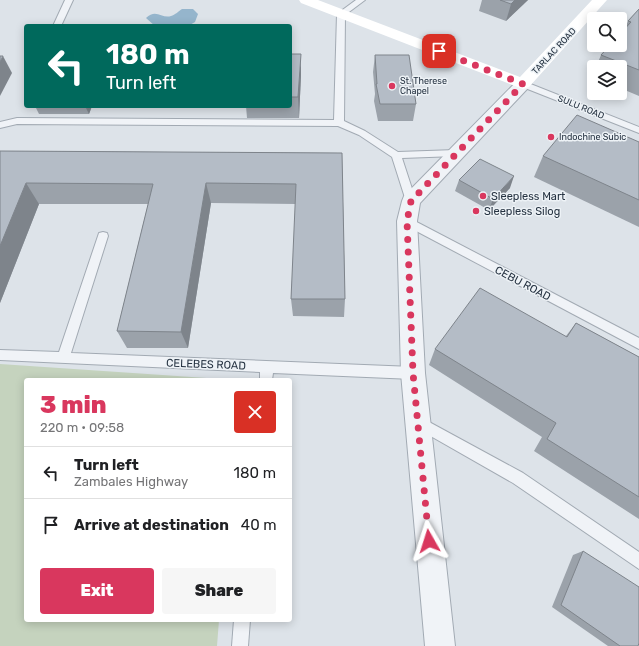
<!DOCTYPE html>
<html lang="en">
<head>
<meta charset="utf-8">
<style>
	:root { --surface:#fff; --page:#f6f6f6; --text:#202124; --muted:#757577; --line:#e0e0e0; --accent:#d9375e }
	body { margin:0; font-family:Rubik,sans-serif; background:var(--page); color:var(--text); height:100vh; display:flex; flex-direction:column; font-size:15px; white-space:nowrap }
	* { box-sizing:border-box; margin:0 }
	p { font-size:13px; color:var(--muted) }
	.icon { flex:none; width:22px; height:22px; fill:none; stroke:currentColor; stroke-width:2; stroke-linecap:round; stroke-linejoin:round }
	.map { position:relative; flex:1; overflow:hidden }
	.sheet { position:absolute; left:24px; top:378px; width:268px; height:244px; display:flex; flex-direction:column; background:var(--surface); border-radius:4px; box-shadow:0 2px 10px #0003 }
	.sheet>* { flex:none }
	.top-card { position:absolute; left:24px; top:24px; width:268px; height:84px; border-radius:4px; box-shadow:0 2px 10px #0003; background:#00695c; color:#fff; overflow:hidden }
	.fabs { position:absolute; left:587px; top:12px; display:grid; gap:8px }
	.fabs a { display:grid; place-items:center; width:40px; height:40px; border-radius:4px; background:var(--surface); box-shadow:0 2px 10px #0003; font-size:20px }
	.pin { position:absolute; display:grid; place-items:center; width:34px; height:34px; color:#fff; margin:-17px; border-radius:8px; box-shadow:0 2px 6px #0006 }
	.me { position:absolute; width:44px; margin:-22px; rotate:354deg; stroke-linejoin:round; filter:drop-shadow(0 0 3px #0008) }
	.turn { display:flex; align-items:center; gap:14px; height:84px; padding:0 16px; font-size:18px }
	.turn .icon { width:52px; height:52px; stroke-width:2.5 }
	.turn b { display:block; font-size:28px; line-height:34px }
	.round { display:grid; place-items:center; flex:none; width:42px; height:42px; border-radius:4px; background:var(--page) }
	.overview { display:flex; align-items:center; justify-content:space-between; height:68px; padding:0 16px }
	h1 { font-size:24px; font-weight:800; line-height:30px; color:var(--accent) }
	.action { display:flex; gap:8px; margin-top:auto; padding:8px 16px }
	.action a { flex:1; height:46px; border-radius:4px; background:var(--accent); color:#fff; font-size:16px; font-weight:800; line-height:46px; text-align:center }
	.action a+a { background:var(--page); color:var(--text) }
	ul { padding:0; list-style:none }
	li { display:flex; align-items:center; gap:12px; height:52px; padding:0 16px; border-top:1px solid var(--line) }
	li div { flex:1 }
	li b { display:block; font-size:15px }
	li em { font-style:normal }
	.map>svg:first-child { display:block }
	.green { fill:#c5d3be }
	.water { fill:#95b5cc }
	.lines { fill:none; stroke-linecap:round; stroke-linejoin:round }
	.service-casing { stroke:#a2aab3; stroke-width:2 }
	.minor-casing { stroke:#a2aab3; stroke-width:2 }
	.service { fill:#f0f3f7; fill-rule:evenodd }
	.minor { fill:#f0f3f7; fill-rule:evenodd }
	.secondary { fill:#fff; fill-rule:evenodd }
	.wall { fill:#9ba2aa }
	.shaded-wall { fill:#7e848b }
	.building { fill:#b4bcc6; stroke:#7e848b }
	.route { stroke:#d9375e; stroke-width:7; stroke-dasharray:0 12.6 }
	.poi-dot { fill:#d9375e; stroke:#edf2f6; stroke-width:1.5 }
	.labels { text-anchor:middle; stroke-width:3; stroke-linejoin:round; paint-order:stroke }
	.far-street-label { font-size:9px; fill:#253241; stroke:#edf2f6 }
	.far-poi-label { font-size:9px; fill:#253241; stroke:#edf2f6; text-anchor:start }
	.poi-label { font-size:11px; fill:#253241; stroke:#edf2f6; text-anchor:start }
	.street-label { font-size:11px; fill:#253241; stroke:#edf2f6 }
</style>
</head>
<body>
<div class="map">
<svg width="639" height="646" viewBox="0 0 639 646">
	<rect width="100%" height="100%" fill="#dde3e9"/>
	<polygon class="green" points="0,364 236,380 26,380 26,620 219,620 217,646 0,646"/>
	<path class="water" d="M182,9H193L198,14L195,22L188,26H155L146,18C156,8 162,19 171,16C175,15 179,11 182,9Z"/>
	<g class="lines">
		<g class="service-casing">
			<g id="service">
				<polygon points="65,0 73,0 61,26 53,26"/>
				<polygon points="356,0 365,0 345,15 344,121 365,131 398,152 456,150 461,153 456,156 402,158 416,201 415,204 407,204 406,201 392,157 359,135 338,126 17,124 0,128 0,122 17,118 334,120 337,14"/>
				<polygon points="523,81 639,127 639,133 520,86 519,84"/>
				<polygon points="407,217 639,338 639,349 403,224 402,221 403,218"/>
				<polygon points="103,232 107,233 108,236 71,353 413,367 417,369 419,373 417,377 413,379 273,373 272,380 260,380 260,372 0,360 0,350 59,352 98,236 99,233"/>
				<polygon points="418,416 523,473 639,552 639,569 513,483 413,426 411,422 413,418"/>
				<polygon points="234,620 250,620 248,646 232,646"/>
			</g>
		</g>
		<g class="minor-casing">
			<polygon id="minor" points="523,79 529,81 531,84 529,87 420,203 417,221 425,373 455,646 425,646 401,373 397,221 402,201 404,196 517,81"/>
		</g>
		<use href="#service" class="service"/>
		<use href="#minor" class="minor"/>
		<polygon class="secondary" points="299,0 318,0 520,77 592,0 607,0 529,87 523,89 301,3"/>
	</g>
	<g class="wall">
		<polygon points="482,0 528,0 506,21 479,11"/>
		<polygon points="639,9 639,96 620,88 620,67 596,67 601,55 625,29 628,21"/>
		<polygon points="290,54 301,75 299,118 247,118 246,106 290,106"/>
		<polygon points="375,55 416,104 413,121 378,121 374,101 375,94 373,72"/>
		<polygon points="594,70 594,78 591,77"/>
		<polygon points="35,106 92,106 89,114 39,114"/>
		<polygon points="639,142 639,227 534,177 543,156"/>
		<polygon points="0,151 342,153 345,299 344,317 293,316 291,299 296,204 211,203 188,348 127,348 117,331 148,204 39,204 0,303"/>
		<polygon points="459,180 510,188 489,210 455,191"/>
		<polygon points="576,323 639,357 639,519 534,451 542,437 429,365 435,349 566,336"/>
		<polygon points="583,551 638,646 608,646 552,607 573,555"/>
	</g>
	<g class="shaded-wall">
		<polygon points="515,0 528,0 506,21 511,4"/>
		<polygon points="301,54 301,75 299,118 298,97"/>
		<polygon points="3,56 12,73 0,96 0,62"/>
		<polygon points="85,106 92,106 89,114"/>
		<polygon points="514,176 510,188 489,210 493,199"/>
		<polygon points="26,183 39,204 0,303 0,246"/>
		<polygon points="206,183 211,203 188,348 181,332"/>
	</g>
	<g class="building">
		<polygon points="500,0 515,0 511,4"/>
		<polygon points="639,9 639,70 601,55 610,45 620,45 620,34 631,22 628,21"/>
		<polygon points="290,54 301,54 298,97 290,97"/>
		<polygon points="375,55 409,55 416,104 380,104 376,84 377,84"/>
		<polygon points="0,56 3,56 0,62"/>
		<polygon points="577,115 639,142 639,200 543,156"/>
		<polygon points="0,151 342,153 345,299 291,299 296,184 206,183 181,332 117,331 153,184 26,183 0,246"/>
		<polygon points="480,159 514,176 493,199 459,180"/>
		<polygon points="480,288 567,337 576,323 639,357 639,497 547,439 556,423 435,349"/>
		<polygon points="583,551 639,587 639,643 638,646 620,646 561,605"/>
	</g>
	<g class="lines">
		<polyline class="route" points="429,541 413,373 407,221 411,201 523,84 439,51"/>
	</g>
	<g class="poi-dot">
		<circle cx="392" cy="86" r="4"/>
		<circle cx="551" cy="137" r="4"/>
		<circle cx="483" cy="196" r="4"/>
		<circle cx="476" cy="211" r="4"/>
	</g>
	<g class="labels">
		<g class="far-street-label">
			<text transform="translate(554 51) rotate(-47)" y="3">TARLAC ROAD</text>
			<text transform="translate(581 107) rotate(22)" y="3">SULU ROAD</text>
		</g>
		<g class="far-poi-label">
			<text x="400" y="84">St. Therese<tspan x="400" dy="10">Chapel</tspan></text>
			<text x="559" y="140">Indochine Subic</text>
		</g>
		<g class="poi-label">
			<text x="491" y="200">Sleepless Mart</text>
			<text x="484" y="215">Sleepless Silog</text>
		</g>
		<g class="street-label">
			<text transform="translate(523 283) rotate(28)" y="4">CEBU ROAD</text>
			<text transform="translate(206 364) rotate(2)" y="4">CELEBES ROAD</text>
		</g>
	</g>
</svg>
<div class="fabs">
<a><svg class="icon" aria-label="search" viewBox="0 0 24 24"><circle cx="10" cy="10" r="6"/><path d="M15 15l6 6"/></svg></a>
<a><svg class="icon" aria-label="layers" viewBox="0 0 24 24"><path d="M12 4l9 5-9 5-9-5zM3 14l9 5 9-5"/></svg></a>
</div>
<div class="pin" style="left:439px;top:51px;background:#d93025"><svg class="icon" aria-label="arrive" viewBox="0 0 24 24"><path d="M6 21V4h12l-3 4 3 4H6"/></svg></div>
<svg class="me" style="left:429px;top:541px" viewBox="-20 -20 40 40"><path d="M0-17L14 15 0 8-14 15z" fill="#d9375e" stroke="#fff" stroke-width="4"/></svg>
<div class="top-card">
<div class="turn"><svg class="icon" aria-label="left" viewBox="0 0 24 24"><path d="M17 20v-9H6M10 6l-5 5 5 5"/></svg><div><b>180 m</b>Turn left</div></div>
</div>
<section class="sheet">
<div class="overview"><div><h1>3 min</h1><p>220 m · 09:58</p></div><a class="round" style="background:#d93025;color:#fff"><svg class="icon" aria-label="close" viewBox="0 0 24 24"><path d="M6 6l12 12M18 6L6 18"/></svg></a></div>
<ul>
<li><svg class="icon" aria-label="left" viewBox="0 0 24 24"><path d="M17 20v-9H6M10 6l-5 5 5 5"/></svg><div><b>Turn left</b><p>Zambales Highway</p></div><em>180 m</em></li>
<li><svg class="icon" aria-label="arrive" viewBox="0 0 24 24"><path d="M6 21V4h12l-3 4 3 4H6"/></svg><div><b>Arrive at destination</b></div><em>40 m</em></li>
</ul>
<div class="action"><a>Exit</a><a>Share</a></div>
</section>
</div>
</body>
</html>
